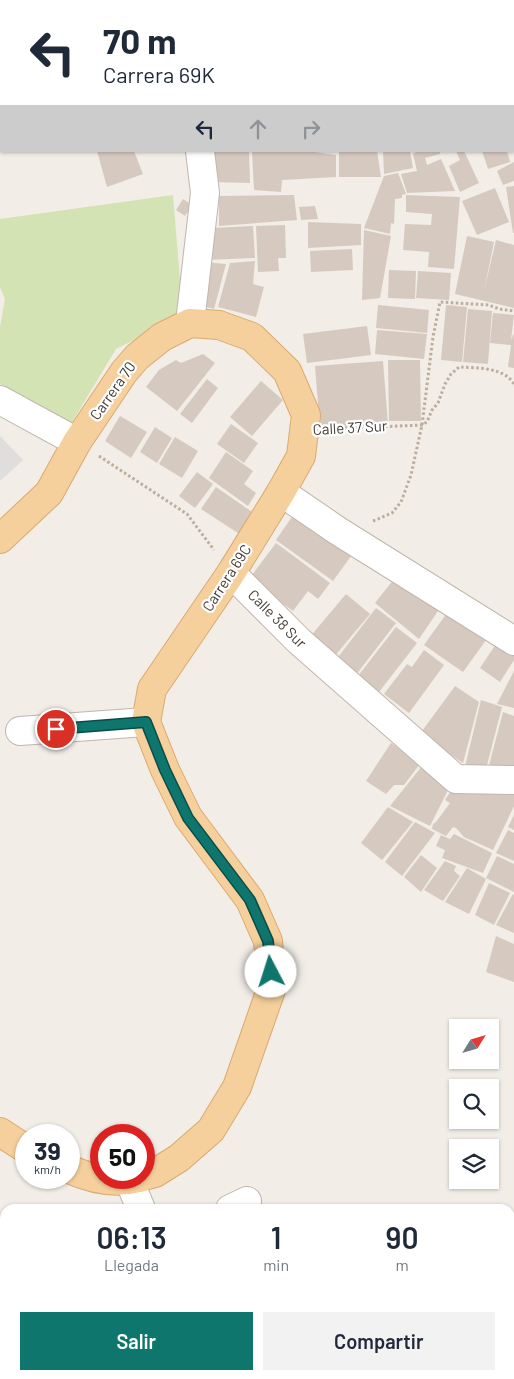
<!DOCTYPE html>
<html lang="es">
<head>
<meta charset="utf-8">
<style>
	:root { --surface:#fff; --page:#f2f2f3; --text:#1f2937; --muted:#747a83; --accent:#0f766e }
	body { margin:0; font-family:Barlow,sans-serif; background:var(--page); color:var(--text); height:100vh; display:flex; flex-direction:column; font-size:19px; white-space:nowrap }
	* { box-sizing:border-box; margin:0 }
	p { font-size:16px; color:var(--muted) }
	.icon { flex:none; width:28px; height:28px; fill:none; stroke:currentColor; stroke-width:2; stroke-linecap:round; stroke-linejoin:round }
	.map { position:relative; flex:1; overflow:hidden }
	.side { position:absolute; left:0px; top:1204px; width:515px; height:176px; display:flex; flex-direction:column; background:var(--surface); border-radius:15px 15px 0 0; box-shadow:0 1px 4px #0004 }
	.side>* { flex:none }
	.top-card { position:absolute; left:0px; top:0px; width:515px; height:152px; box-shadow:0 1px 4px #0004; background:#fff; color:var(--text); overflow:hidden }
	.needle { width:32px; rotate:53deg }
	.fabs { position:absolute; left:449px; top:1019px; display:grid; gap:10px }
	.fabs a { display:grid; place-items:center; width:50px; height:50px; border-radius:0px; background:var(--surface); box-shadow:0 1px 4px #0004; font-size:25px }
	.speed { position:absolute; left:15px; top:1124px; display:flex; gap:10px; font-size:25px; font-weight:700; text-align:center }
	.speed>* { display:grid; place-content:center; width:65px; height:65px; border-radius:50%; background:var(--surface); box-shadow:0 1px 4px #0004; line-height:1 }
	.speed small { font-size:12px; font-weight:400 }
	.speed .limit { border:8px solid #d22; background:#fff; color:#111 }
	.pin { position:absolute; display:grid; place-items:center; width:42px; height:42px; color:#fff; margin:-21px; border:2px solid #fff; border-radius:50%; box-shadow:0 1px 5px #0007 }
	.me { position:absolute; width:55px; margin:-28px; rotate:355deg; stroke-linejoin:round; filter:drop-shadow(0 0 4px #0008) }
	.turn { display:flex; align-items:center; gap:18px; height:105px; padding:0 20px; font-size:22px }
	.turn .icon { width:65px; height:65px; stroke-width:2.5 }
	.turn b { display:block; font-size:35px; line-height:42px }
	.lanes { display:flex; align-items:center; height:48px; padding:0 20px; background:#0003; justify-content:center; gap:25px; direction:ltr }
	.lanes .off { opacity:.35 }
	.eta { display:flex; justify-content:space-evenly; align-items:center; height:85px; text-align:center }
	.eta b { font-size:30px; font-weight:600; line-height:35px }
	.primary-button { display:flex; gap:10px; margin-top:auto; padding:10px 20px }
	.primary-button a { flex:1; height:58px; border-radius:0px; background:var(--accent); color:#fff; font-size:20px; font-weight:600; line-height:58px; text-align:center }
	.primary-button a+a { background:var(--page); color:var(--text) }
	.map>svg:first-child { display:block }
	.green { fill:#d4e3b3 }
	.parking { fill:#e0dedc }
	.building { fill:#d6cac0 }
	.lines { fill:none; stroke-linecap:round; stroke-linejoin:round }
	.minor-casing { stroke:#c0b6ad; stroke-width:30 }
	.major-casing { stroke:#d9aa6e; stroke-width:30 }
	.path { stroke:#bdad9d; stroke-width:3; stroke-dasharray:2.5 2.5; stroke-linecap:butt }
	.minor { stroke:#fff; stroke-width:28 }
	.major { stroke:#f6d09c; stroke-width:28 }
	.route-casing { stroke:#0a4d48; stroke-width:12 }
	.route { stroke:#0f766e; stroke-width:9 }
	.labels { text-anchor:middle; stroke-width:4.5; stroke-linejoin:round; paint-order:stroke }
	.street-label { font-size:15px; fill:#443d37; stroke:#fff }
</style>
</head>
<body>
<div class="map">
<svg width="514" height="1379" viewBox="0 0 514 1379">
	<rect width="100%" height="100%" fill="#f2ede7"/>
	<polygon class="green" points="173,195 183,316 116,349 69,427 0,384 0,327 5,299 0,287 0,219"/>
	<polygon class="parking" points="0,436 23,460 0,481"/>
	<g class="building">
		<polygon points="97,151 134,151 143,174 107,187"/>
		<polygon points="210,151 249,151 250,183 212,182"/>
		<polygon points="252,151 307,151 336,155 336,177 282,180 281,192 254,190"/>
		<polygon points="339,151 377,151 381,177 339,177"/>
		<polygon points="383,151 410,151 413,168 384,174"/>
		<polygon points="418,151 440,151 440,154 425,158 427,165 441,159 455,191 407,193 401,174 417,171 413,154"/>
		<polygon points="456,151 464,151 479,183 460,192 449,166 460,160"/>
		<polygon points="482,151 507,151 510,162 488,169"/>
		<polygon points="514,162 514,181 503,185 497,171"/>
		<polygon points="398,173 406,194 402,195 402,198 395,199 394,224 391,223 390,234 364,228 384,176"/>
		<polygon points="514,186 514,233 513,233 506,187"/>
		<polygon points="495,188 509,222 477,235 462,201"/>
		<polygon points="294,195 297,220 219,226 219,196"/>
		<polygon points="406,195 460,197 454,269 428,267 429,252 403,250 405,224 431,225 432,214 406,212"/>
		<polygon points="183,199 192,205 185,216 176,210"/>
		<polygon points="315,206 318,219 301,220 299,207"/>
		<polygon points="308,222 361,224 361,245 308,248"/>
		<polygon points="285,225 286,258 278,258 279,271 258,272 256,226"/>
		<polygon points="253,226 255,258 205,260 211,228"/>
		<polygon points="364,230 391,236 380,298 362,300"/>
		<polygon points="467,236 494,242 484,291 496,240 514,245 514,308 455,294"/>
		<polygon points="352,249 353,270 311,272 310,251"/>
		<polygon points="255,261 253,284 264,287 256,317 218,307 230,263"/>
		<polygon points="204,262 226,264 214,309 196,304"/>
		<polygon points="389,270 416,271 415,299 388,298"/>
		<polygon points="418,271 451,273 449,300 416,298"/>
		<polygon points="378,305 429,310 427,333 376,328"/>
		<polygon points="446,305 467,307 462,362 441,360"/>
		<polygon points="468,309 492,311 488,364 463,362"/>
		<polygon points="493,313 514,315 511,340 514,333 514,368 508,367 511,345 490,343"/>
		<polygon points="367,326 371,355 307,363 303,334"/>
		<polygon points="377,330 427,334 424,359 375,354"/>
		<polygon points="203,354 215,363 177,411 146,387 159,370 176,360 181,363"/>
		<polygon points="388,360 420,360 421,421 389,421"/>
		<polygon points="383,361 388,424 320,429 315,366"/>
		<polygon points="207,379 218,388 192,423 180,414"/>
		<polygon points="261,381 283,400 252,436 230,417"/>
		<polygon points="120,416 147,432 131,458 105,441"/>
		<polygon points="231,424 258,443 244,463 217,444"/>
		<polygon points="155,427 172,438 157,463 140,452"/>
		<polygon points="175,437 198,451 182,478 159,464"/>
		<polygon points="226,452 253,471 244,484 256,493 248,506 209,478"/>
		<polygon points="197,472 213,484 195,508 179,496"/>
		<polygon points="216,487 255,514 241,535 201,509"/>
		<polygon points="296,511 354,552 333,581 276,540"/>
		<polygon points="276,543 330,583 318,599 308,591 293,611 249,579"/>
		<polygon points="395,578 440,608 419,639 375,603"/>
		<polygon points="346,594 370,614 333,658 309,638"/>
		<polygon points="376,608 396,623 355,676 335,661"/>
		<polygon points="447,613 486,640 463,672 424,645"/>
		<polygon points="396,627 417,643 379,692 358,676"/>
		<polygon points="496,644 514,656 514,660 500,682 480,668"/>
		<polygon points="424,650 444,665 409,713 384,694 407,664 412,667"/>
		<polygon points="514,671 514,708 497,704"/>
		<polygon points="455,686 479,702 463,763 435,744 417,738"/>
		<polygon points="481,700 502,707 485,773 464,771"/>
		<polygon points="503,712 514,716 514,771 487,773"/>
		<polygon points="391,743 420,764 404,785 394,785 386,794 366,781"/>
		<polygon points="422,766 450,786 430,826 390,806"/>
		<polygon points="452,789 514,792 514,806 493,850 464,837 456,828 453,827 446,836 432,829 433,824 436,822 450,803 445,800"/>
		<polygon points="388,807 413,822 382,860 361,843"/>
		<polygon points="514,815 514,830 508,827"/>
		<polygon points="415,822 435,833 402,876 385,862"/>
		<polygon points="508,830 514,833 514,861 496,853"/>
		<polygon points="454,834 492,853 483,873 442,858 445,850 436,846 441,835 450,839"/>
		<polygon points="421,855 437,868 421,892 404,877"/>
		<polygon points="497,856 514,864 514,892 486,878"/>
		<polygon points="445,861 456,866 454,871 460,876 443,901 424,890"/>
		<polygon points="467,868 486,879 469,914 445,902"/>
		<polygon points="489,883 510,893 494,925 475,915"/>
		<polygon points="513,894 514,895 514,933 496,925"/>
		<polygon points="496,936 514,944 514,982 486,972"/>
	</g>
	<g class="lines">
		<g class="minor-casing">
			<g id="minor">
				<polyline points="228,1 230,0"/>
				<polyline points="190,323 205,193 200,151"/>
				<polyline points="0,400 77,442"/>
				<polyline points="281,492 338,531 514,641"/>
				<polyline points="231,573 299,641 456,779 514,780"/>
				<polyline points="20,731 146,722"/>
				<polyline points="129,1180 141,1209"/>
				<polyline points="230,1209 247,1201"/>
			</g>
		</g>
		<g class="major-casing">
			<g id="major">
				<polyline points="0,539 49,493 77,442 124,372 137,357 162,337 190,323 219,325 252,337 287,371 306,415 301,456 281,492 231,573 152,689 146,722 165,770 188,817 250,900 268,941 272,987 237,1087 211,1130 179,1158 155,1173 144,1176"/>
				<polyline points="0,1132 26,1149"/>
				<path d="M69,1169C91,1179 116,1184 140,1178"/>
			</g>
		</g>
		<g class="path">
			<path d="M330,429L422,425L427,422L432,410L438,403L445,384L451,374L459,367C477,368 504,367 514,384"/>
			<polyline points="99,456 187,514 214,550"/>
			<polyline points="373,521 392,513 401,502 411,475 422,425 433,337 440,302 489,305 499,309 514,311"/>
		</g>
		<use href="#minor" class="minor"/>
		<use href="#major" class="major"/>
	</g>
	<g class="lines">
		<g class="route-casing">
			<polyline id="route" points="56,729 146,722 165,770 188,818 250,900 268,941 271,972"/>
		</g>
		<use href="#route" class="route"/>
	</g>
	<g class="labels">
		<g class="street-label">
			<text transform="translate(113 391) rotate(-55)" y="5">Carrera 70</text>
			<text transform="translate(350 428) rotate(-3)" y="5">Calle 37 Sur</text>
			<text transform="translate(227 578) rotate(-57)" y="5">Carrera 69C</text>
			<text transform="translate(277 619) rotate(45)" y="5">Calle 38 Sur</text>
		</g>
	</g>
</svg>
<div class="fabs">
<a><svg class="needle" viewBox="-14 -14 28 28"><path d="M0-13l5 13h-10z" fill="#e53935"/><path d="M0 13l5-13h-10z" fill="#747a83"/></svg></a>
<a><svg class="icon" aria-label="search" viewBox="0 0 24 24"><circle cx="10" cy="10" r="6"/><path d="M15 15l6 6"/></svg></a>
<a><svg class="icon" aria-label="layers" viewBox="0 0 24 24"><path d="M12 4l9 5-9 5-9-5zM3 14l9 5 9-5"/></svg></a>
</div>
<div class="speed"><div>39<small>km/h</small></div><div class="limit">50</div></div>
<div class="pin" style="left:56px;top:729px;background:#d93025"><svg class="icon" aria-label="arrive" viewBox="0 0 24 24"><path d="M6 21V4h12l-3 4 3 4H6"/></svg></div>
<svg class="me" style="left:271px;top:972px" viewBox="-20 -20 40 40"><circle r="19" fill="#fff"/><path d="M0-13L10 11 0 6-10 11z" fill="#0f766e"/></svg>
<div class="top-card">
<div class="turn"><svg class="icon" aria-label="left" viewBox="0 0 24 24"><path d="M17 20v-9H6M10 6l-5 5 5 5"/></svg><div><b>70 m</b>Carrera 69K</div></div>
<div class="lanes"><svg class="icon" aria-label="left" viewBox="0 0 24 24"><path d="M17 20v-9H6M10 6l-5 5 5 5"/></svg><svg class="icon off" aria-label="ahead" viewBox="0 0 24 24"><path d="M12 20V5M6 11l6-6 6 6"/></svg><svg class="icon off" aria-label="right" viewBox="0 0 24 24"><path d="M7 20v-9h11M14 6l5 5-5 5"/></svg></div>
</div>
<section class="side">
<div class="eta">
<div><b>06:13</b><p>Llegada</p></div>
<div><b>1</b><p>min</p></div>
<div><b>90</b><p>m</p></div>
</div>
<div class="primary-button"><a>Salir</a><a>Compartir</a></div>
</section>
</div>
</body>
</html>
